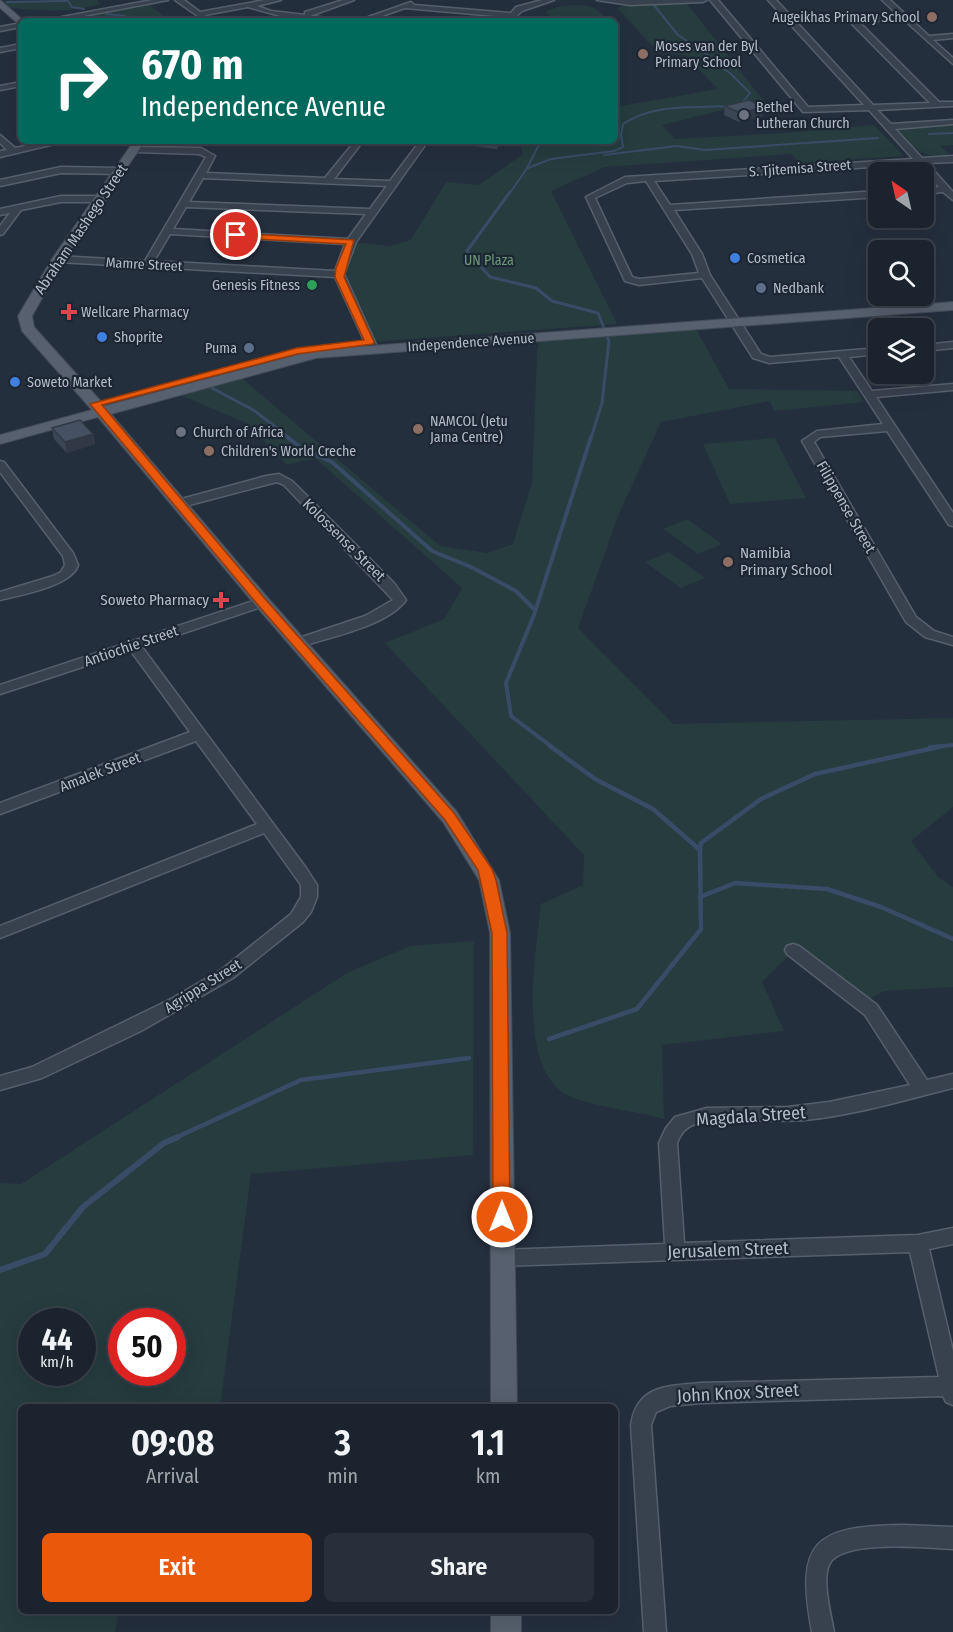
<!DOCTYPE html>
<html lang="en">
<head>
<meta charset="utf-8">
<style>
	:root { --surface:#1b232e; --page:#282f3a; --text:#f1f3f6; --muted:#a0a4aa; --line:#39404a; --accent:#ea580c }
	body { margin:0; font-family:"Fira Sans Condensed",sans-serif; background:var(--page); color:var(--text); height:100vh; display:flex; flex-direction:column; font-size:22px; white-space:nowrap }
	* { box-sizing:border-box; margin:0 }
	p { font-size:20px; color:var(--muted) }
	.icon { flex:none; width:33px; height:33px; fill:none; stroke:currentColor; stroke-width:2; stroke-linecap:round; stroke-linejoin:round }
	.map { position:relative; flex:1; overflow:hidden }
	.drawer { position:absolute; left:18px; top:1404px; width:600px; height:210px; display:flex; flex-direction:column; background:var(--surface); border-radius:9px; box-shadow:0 6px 24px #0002,0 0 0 2px var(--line) }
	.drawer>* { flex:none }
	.hud { position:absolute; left:18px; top:18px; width:600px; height:126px; border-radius:9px; box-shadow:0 6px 24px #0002,0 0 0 2px var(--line); background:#00695c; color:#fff; overflow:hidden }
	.needle { width:39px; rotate:326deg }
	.controls { position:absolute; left:868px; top:162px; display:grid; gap:12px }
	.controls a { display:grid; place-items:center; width:66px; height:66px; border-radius:9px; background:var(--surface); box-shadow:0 6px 24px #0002,0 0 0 2px var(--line); font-size:30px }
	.speed { position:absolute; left:18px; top:1308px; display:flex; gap:12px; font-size:30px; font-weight:700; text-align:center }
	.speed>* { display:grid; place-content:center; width:78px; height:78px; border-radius:50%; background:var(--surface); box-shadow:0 6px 24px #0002,0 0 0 2px var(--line); line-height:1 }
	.speed small { font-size:15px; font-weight:400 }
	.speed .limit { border:9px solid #d22; background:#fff; color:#111 }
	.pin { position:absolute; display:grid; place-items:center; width:51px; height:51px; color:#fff; margin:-26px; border:3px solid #fff; border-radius:50%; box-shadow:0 2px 6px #0007 }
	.me { position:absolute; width:66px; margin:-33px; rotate:0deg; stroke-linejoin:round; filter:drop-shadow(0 0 4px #0008) }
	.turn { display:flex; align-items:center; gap:21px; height:126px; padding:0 24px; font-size:27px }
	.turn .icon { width:78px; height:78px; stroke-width:2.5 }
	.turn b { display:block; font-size:42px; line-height:51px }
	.eta { display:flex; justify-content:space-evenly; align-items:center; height:102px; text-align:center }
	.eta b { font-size:36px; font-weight:600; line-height:42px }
	.primary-button { display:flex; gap:12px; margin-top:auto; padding:12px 24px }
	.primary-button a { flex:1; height:69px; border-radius:9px; background:var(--accent); color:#fff; font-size:24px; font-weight:600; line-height:69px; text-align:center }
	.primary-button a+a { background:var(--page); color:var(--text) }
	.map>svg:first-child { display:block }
	.green { fill:#263c3f; fill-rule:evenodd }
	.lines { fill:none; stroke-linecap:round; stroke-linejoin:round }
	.stream-far4 { stroke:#394c67; stroke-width:2 }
	.stream-far3 { stroke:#394c67; stroke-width:3 }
	.stream-far2 { stroke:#394c67; stroke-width:4 }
	.stream-far1 { stroke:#394c67; stroke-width:4.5 }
	.stream { stroke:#394c67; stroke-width:6 }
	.minor-casing { stroke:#565f6c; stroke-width:3 }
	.major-casing { stroke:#414a57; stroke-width:2 }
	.minor { fill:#38414e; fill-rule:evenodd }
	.major { fill:#56606e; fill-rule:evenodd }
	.wall { fill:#3b4654 }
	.shaded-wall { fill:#303945 }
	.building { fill:#455162; stroke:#303945; stroke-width:1.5 }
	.route { fill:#ea580c; stroke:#983908; stroke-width:1.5 }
	.education-dot { fill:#8d6e63; stroke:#1d2633; stroke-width:2 }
	.worship-dot { fill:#6b7280; stroke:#1d2633; stroke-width:2 }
	.shop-dot { fill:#3f7fe0; stroke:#1d2633; stroke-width:2 }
	.leisure-dot { fill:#2e9e5b; stroke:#1d2633; stroke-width:2 }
	.service-dot { fill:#5c6f8a; stroke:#1d2633; stroke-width:2 }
	.health-dot { fill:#e0444e; stroke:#1d2633; stroke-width:2 }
	.labels { text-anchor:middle; stroke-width:4.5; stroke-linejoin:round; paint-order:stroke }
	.far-poi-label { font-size:14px; fill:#b4bcc9; stroke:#1d2633; text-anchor:start }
	.far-street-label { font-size:14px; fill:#b4bcc9; stroke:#1d2633 }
	.far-park-label { font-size:14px; fill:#6b9a76; stroke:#1d2633 }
	.street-label { font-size:15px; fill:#b4bcc9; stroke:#1d2633 }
	.poi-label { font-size:15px; fill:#b4bcc9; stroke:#1d2633; text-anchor:start }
	.near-street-label { font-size:18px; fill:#b4bcc9; stroke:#1d2633 }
</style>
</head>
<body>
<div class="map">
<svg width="953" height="1632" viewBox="0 0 953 1632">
	<rect width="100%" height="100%" fill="#242f3e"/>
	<g class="green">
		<path d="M97,0L100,4C70,13 41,11 10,8L3,1Z"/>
		<polygon points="650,0 685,1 763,100 662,125 675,139 785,133 874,125 904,156 799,163 792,154 605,167 551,191 617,324 370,342 341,268 351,242 390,246 411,240 446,182 479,185 523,154 519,141 615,141 615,107 718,89 685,55 659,53 617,8"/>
		<polygon points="149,5 171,21 64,20"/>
		<path d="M562,6C581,4 597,3 607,21H552L546,11Z"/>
		<path d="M953,122V145L941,146L951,157C919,158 915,149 895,126Z"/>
		<path d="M694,325L729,389L857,391L864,402L774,411L770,401L661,422L619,514L578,628L673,724L953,718V807L911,841L939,878L953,887V987L884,991L863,1003L793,951L762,982L784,1031L662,1045L664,1119C637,1111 592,1107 569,1096C515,1070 536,952 541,904L583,885L584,855L385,643L444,619L462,588L315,458L287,465L246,423L173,392L237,374L440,546L487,553L513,544L532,483L537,355L540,337Z"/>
		<polygon points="775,438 806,498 730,504 703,444"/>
		<polygon points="687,519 722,544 698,554 663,529"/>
		<polygon points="669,552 705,578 681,588 645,562"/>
		<path d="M474,941L473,1155L251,1174L220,1407H21V1611H119L115,1632H0V1183L21,1184L347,973L410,946ZM32,1322H82V1372H32ZM122,1322H172V1372H122Z"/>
	</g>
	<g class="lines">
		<g class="stream-far4">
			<polyline points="67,0 72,7 84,9"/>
			<polyline points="7,2 66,1"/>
			<polyline points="653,4 678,35 708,55 713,62 730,73 750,93 742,103"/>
			<polyline points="106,14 125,16 134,21"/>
			<polyline points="929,134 953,133"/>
			<polyline points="604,155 677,146 705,150 878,138"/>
			<path d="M528,168L551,159L614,151L623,147L621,135L623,124C655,103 694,108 731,106"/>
			<polyline points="509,194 526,170 541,141"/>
		</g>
		<g class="stream-far3">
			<polyline points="510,192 467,251 490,277 536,288 552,301 598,313 609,341 602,403 591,438"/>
			<polyline points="212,388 255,411 289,438"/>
		</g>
		<g class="stream-far2">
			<polyline points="287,437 304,450 332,462 432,551 471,567 516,591 535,610"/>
			<polyline points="552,747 511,716 506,683 534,615 591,437"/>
			<polyline points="930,747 953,745"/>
		</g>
		<g class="stream-far1">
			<polyline points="700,850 701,843 761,799 815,774 943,746"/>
			<polyline points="700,897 735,883 827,889 881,907 953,939"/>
			<polyline points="549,1039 637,1009 701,929 700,850 653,809 595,779 550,746"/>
			<polyline points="175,1138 301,1080 469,1058"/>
		</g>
		<polyline class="stream" points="0,1270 45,1254 83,1207 164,1143 178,1137"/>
		<g class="minor-casing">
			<g id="minor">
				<polygon points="152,0 168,0 57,21 41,21"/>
				<polygon points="175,0 184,0 200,12 265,0 281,0 257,6 271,11 305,15 305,12 343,0 354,0 310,16 355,21 284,17 248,7 205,15 210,19 205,21"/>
				<polygon points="542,0 554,0 522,11 511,21 503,21 507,17 405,8 368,21 357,21 411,2 414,5 511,13 516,7"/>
				<polygon points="597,0 707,0 703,2 630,5"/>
				<path d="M710,0H718L808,107L864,105L768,0H776L873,105L930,103L852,24V20L864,17L897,14L882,0H890L929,36L953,34V38L933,40L953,58V64L902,18L860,23L939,102H953V106L877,110L891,124L953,120V124L895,129L922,158L953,156V162L927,163L953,192V200L943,192L924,194V188L939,187L918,164L654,181L670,205L879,191V197L674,210L702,254L710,275L761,354L770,357L879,348V354L849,357L872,391L953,384V390L876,397L953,513V526L949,525L887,431L820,437L814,442L916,617L934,631L953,637V645L925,637L906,622L802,441L817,431L883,424L839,357L769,363L753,358L702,278L639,285L625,281L586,197L625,177L913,159L869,110L803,112ZM646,181L692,254L699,273L639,279L632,277L595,198L627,183Z"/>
				<polygon points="21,23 21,27 0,31 0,27"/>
				<polygon points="21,44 21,48 0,52 0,48"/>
				<polygon points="21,82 21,86 0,90 0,86"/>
				<polygon points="0,135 15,148 51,141 67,141 0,157 0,151 7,150 0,143"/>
				<path d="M355,141H363L334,179L390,181L420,141H428L356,242L344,274L378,349L377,351L368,349L335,277L58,262L53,259L58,256L145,261L206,157L199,154L135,152L132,151V147L201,148L215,156L206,173L325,178ZM203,178L387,186L370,209L189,202ZM186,207L366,214L348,239L173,229ZM170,234L345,244L335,271L154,261Z"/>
				<polygon points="61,167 120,168 124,171 120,174 61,173 0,186 0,180"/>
				<polygon points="61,196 101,196 106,199 101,202 61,202 21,210 3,234 0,235 0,226 10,213 0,215 0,209"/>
				<polygon points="953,342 953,348 924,351 924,345"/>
				<path d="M0,461L4,462L73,553L78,565C72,586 20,595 0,600V592L53,576L61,572L65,565L63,556L0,472Z"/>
				<path d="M279,474L292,481L394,583L406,600C387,626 333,636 303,646H293L291,643L293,640L365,616L393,600L284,485L277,482L178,508L172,504L174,501L266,476Z"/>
				<polygon points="262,598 268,602 267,605 142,647 306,868 317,885 317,897 311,912 303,922 233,978 141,1031 42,1078 0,1090 0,1076 32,1067 171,999 221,970 291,914 301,897 301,885 264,833 0,938 0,926 257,824 196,741 0,814 0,803 190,732 131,651 0,694 0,685"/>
				<path d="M793,944L799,946L877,1005L927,1080L953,1074V1088C904,1100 855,1115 805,1120C770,1123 730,1116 695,1124C686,1127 680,1134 677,1143L684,1243L918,1235L953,1228V1244L929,1249L953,1351V1405L946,1402L943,1396L701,1403L670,1406L656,1412L651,1425L666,1632H644L631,1425C637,1385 667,1386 701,1383L939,1377L910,1252L502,1266L495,1264L492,1258L495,1252L502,1250L665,1244L659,1143L666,1128L675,1117L707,1108L788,1107L829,1102L910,1085L865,1015L787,954L785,950L787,946Z"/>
				<path d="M904,1525L953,1527V1549C928,1548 845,1539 830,1563C821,1578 831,1615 834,1632H812C795,1541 814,1526 904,1525Z"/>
			</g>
		</g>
		<g class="major-casing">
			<g id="major">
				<polygon points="0,0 24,21 21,21 21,26 0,8"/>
				<polygon points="134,141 145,141 64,259 32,316 34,327 105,406 316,350 953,302 953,310 316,358 111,414 268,598 457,812 499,880 510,933 517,1407 491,1407 490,933 479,880 443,822 256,606 98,417 0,444 0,435 92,410 22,331 18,316 52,259"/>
				<rect x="491" y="1611" width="30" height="21"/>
			</g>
		</g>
		<use href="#minor" class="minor"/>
		<use href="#major" class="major"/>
	</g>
	<g class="wall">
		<polygon points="725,106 763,116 739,122 724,115"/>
		<polygon points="465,141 502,141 497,149 465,145"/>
		<polygon points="52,428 93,434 95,444 67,453 54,439"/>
	</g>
	<g class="shaded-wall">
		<polygon points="764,107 763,116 739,122 740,113"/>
		<polygon points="497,141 502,141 497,149"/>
		<polygon points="93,434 95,444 67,453 65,442"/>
	</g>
	<g class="building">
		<polygon points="749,100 764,107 740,113 725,106"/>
		<polygon points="80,420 93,434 65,442 52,428"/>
	</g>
	<polygon class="route" points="233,233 354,240 344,277 374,342 373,344 297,354 102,405 266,600 454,813 492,869 496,880 507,933 510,1217 508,1222 502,1224 496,1222 493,1217 492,933 478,870 445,820 258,605 90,404 297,348 364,340 335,277 336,268 346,244 236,238 232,235"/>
	<g class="education-dot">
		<circle cx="932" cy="17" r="6"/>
		<circle cx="643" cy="54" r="6"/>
		<circle cx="418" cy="429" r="6"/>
		<circle cx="209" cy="451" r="6"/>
		<circle cx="728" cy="562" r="6"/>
	</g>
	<g class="worship-dot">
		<circle cx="744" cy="115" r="6"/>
		<circle cx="181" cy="432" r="6"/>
	</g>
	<g class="shop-dot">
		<circle cx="735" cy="258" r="6"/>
		<circle cx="102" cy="337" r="6"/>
		<circle cx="15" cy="382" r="6"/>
	</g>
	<circle class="leisure-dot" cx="312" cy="285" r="6"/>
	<g class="service-dot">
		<circle cx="761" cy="288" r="6"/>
		<circle cx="249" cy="348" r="6"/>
	</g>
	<g class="health-dot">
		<path d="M66 303h6v6h6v6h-6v6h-6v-6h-6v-6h6z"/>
		<path d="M218 591h6v6h6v6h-6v6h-6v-6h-6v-6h6z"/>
	</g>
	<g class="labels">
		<g class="far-poi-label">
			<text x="920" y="22" text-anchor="end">Augeikhas Primary School</text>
			<text x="655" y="51">Moses van der Byl<tspan x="655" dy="16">Primary School</tspan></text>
			<text x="756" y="112">Bethel<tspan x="756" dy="16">Lutheran Church</tspan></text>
			<text x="747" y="263">Cosmetica</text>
			<text x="300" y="290" text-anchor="end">Genesis Fitness</text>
			<text x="773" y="293">Nedbank</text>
			<text x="81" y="317">Wellcare Pharmacy</text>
			<text x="114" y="342">Shoprite</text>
			<text x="237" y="353" text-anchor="end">Puma</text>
			<text x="27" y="387">Soweto Market</text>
			<text x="430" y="426">NAMCOL (Jetu<tspan x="430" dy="16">Jama Centre)</tspan></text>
			<text x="193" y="437">Church of Africa</text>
			<text x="221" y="456">Children's World Creche</text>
		</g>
		<g class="far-street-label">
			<text transform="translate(800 168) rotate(-4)" y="5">S. Tjitemisa Street</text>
			<text transform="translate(144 264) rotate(3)" y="5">Mamre Street</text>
			<text transform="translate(471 342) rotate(-4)" y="5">Independence Avenue</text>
		</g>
		<g class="far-park-label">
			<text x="489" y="265">UN Plaza</text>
		</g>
		<g class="street-label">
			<text transform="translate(81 229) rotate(-56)" y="5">Abraham Mashego Street</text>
			<text transform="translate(846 507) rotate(60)" y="5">Filippense Street</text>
			<text transform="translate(344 540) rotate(45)" y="5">Kolossense Street</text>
			<text transform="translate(131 646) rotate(-19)" y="5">Antiochie Street</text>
			<text transform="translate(100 772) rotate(-21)" y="5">Amalek Street</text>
			<text transform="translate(203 986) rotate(-32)" y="5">Agrippa Street</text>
		</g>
		<g class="poi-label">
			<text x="740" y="558">Namibia<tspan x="740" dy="17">Primary School</tspan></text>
			<text x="209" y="605" text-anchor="end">Soweto Pharmacy</text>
		</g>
		<g class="near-street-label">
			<text transform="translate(751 1116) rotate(-4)" y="6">Magdala Street</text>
			<text transform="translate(728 1250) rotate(-2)" y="6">Jerusalem Street</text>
			<text transform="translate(738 1393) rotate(-3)" y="6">John Knox Street</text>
		</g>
	</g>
</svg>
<div class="controls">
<a><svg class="needle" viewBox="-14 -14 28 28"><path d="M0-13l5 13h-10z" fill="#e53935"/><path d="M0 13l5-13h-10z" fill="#a0a4aa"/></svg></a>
<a><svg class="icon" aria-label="search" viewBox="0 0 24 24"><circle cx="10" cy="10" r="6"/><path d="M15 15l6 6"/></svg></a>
<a><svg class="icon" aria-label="layers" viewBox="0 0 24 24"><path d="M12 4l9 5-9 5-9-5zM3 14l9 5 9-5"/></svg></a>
</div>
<div class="speed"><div>44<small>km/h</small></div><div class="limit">50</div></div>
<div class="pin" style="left:236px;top:235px;background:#d93025"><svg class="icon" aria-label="arrive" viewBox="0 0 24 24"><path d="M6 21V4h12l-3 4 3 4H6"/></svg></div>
<svg class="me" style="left:502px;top:1217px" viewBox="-20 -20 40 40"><circle r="17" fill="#ea580c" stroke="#fff" stroke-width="3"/><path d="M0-11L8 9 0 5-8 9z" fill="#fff"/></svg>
<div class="hud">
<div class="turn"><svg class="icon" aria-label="right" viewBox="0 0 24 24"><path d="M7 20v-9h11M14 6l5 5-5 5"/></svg><div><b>670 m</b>Independence Avenue</div></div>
</div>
<section class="drawer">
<div class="eta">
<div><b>09:08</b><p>Arrival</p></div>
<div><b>3</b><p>min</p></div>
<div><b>1.1</b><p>km</p></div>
</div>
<div class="primary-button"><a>Exit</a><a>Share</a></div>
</section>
</div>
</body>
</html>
